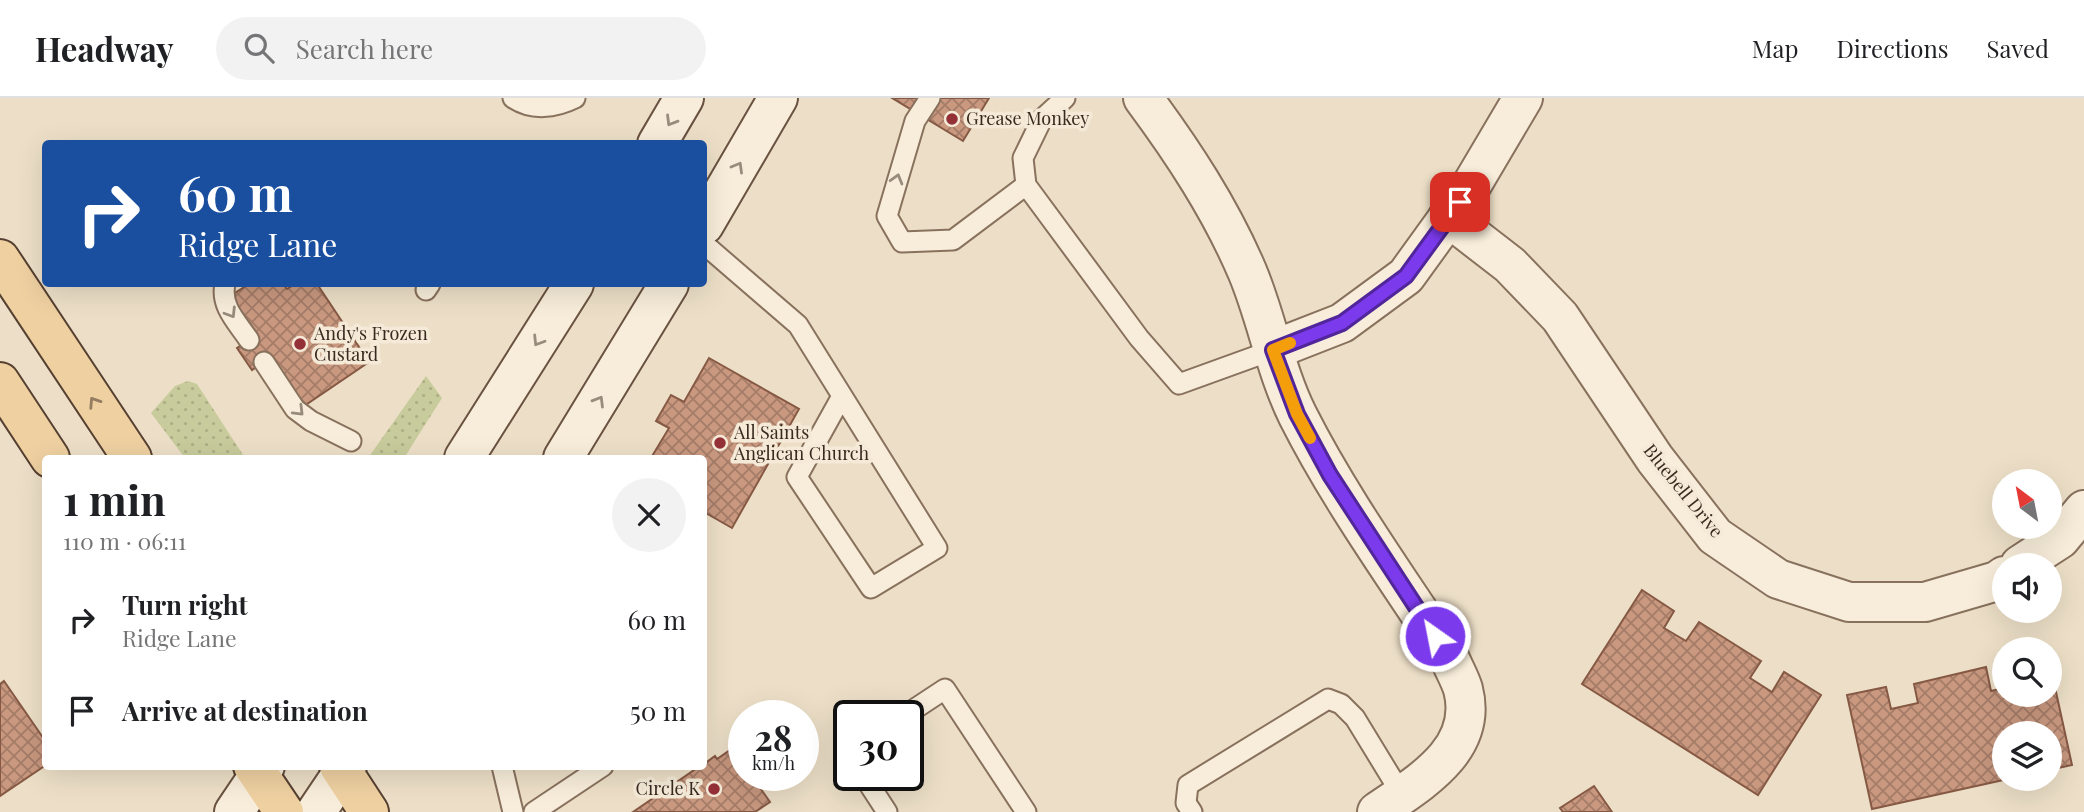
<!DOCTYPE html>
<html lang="en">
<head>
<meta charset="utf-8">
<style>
	:root { --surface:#fff; --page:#f2f2f2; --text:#202124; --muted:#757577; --line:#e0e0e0 }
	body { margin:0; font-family:"Playfair Display",serif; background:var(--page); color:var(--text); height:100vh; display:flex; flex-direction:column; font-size:26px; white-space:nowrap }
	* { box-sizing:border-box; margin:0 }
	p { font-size:23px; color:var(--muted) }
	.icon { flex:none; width:38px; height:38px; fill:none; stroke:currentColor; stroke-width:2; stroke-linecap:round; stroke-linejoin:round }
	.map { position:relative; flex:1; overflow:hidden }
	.side { position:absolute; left:42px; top:357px; width:665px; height:315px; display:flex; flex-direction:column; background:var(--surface); border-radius:7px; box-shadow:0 7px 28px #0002 }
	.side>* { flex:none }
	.banner { position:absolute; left:42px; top:42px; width:665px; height:147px; border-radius:7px; box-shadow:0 7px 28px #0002; background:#1a4fa0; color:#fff; overflow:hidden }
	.needle { width:46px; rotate:328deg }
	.controls { position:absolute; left:1992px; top:371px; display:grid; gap:14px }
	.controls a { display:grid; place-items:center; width:70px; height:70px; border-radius:50%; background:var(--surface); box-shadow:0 7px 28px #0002; font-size:35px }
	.speed { position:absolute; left:728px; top:602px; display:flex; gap:14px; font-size:35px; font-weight:700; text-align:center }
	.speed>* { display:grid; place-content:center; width:91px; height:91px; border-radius:50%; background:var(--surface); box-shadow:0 7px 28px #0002; line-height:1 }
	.speed small { font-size:18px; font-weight:400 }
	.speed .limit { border:4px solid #111; border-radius:10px; background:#fff; color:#111 }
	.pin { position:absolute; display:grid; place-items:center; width:60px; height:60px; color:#fff; margin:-30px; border-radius:14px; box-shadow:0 4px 10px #0006 }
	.me { position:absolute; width:77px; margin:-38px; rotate:327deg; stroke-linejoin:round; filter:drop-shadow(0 0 5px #0008) }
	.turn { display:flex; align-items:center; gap:24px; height:147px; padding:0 21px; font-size:32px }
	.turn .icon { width:91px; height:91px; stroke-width:2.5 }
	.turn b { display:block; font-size:49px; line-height:60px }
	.round { display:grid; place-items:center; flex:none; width:74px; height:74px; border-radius:37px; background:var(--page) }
	.summary { display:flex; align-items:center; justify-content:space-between; height:119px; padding:0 21px }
	h1 { font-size:42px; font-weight:700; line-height:52px }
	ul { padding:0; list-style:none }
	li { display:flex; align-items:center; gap:21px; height:91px; padding:0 21px }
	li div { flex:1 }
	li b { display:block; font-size:26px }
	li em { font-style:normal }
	header { display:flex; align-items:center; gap:42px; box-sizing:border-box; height:98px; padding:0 35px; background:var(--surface); border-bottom:2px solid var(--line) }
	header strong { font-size:33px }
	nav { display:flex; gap:38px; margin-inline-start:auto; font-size:24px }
	.search { width:490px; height:63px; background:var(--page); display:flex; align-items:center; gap:18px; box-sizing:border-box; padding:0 24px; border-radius:38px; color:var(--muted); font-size:26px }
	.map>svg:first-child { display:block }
	.grass { fill:url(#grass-dots) }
	.building { fill:url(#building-cross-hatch); stroke:#865944; stroke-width:2 }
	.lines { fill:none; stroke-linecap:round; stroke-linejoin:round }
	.service-casing { stroke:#88715d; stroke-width:23 }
	.minor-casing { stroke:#88715d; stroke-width:42 }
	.secondary-casing { stroke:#6a5240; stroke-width:42 }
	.primary-casing { stroke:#564031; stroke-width:42 }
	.service { stroke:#f8edda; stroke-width:19 }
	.minor { stroke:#f8edda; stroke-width:38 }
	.secondary { stroke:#f8edda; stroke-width:38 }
	.primary { stroke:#eed0a1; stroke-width:38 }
	.oneway { stroke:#988c7d }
	.oneway2 { stroke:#947d60 }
	.route-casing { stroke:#51269a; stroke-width:18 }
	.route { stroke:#7c3aed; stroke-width:12 }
	.slow { stroke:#f59e0b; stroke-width:12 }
	.poi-dot { fill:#943038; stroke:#f4ead7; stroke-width:2.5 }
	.labels { text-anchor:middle; stroke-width:7; stroke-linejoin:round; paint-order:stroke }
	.poi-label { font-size:18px; fill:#392a20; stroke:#f4ead7; text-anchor:start }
	.street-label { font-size:18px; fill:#392a20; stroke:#f4ead7 }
</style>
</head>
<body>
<header>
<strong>Headway</strong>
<div class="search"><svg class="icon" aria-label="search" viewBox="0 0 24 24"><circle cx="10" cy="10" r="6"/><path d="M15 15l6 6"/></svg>Search here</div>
<nav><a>Map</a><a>Directions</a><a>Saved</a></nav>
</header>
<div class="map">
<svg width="2084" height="714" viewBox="0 0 2084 714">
	<defs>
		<pattern id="grass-dots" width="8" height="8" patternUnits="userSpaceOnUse" patternTransform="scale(1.75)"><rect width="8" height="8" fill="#c8cb9b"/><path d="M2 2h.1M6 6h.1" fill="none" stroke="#adae85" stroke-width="1.8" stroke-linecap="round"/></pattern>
		<pattern id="building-cross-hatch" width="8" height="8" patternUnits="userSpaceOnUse" patternTransform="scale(1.75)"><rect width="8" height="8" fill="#c9987f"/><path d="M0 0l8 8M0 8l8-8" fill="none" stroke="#a47c68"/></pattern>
	</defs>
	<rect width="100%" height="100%" fill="#eddfc7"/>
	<g class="grass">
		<polygon points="426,278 442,300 404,360 368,360"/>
		<polygon points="188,283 197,286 245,360 185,360 151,315 175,288"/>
	</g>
	<g class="building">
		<polygon points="892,0 989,0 963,43"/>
		<polygon points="249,186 283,186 287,191 295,186 317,186 369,264 304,308 271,259 252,272 237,250 256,237 230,198"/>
		<polygon points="709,260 799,311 732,430 704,414 704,360 651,360 669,330 656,323 671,297 684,304"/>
		<polygon points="1642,492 1674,513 1664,530 1686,543 1699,524 1761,563 1750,580 1772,594 1784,574 1821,597 1758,697 1582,586"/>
		<polygon points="2049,562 2072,667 2049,672 2049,635 2004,635 2004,681 2008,681 1872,711 1847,597 1886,589 1891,611 1918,605 1914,586 1986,569 1991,593 2004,590 2004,597 2049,597"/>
		<polygon points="4,583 46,644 46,667 0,698 0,586"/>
		<polygon points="733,650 744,666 744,677 751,677 770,704 755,714 633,714 700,668 704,668 704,666 715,658 717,661"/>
		<polygon points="1594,688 1612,714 1563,714 1560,710"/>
	</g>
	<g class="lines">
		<g class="service-casing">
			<g id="service">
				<path d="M513,0C532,13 555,10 575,0"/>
				<polyline points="930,0 915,23 887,118 902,144 953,142 1026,87"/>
				<polyline points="1065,0 1042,21 1023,60 1026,87 1139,240 1179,286 1273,252"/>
				<polyline points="704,146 798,227 937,450 871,490 797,379 842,298"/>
				<path d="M225,186C220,208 237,224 249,242"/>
				<polyline points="426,192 430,186"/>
				<polyline points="264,264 295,311 311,323 351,343"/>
				<polyline points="904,618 945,591 1026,714"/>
				<polyline points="849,653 849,655"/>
				<polyline points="502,668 513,714"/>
				<polyline points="863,677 887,714"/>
				<polyline points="534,714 603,668"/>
				<polyline points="1192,714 1186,705 1188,687 1328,601 1341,606 1355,620 1402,697"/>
			</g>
		</g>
		<g class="minor-casing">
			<g id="minor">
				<path d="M1143,0C1183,54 1220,110 1247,173C1267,220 1275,272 1298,318C1341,403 1398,481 1450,561C1454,571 1460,581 1463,591C1479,652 1419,685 1377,714"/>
				<polyline points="1448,119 1510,167 1560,219 1655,361 1715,438 1778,481 1849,504 1925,504 1997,483 2004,478"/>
				<polyline points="1273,252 1342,225 1406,178 1471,88 1523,0"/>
				<polyline points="2020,467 2060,441 2084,412"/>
			</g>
		</g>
		<g class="secondary-casing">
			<g id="secondary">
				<polyline points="657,46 684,0"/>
				<polyline points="704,127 778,0"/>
				<polyline points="464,360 574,186"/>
				<polyline points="563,360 669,186"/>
				<polyline points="234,714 265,668"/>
				<polyline points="316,714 347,668"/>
			</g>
		</g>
		<g class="primary-casing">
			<g id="primary">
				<polyline points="0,161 132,360"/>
				<polyline points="0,284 50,360"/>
				<polyline points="253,668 284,714"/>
				<polyline points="339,668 369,714"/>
			</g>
		</g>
		<use href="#service" class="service"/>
		<use href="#minor" class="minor"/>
		<use href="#secondary" class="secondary"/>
		<use href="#primary" class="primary"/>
	</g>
	<defs><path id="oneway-chevron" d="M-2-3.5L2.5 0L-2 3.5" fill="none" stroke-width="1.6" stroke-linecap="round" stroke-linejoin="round" transform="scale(1.75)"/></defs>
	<g class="oneway">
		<use href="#oneway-chevron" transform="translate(671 23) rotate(121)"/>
		<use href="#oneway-chevron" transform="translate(738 69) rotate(-60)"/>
		<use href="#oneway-chevron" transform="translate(897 81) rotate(-74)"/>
		<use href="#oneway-chevron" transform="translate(231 215) rotate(58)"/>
		<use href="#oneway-chevron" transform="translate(538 243) rotate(122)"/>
		<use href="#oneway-chevron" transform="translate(599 303) rotate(-59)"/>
		<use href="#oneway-chevron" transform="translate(299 313) rotate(45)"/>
	</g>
	<use class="oneway2" href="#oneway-chevron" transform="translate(94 304) rotate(-123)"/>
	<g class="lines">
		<g class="route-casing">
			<polyline id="route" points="1435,538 1330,377 1297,316 1273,252 1342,225 1406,178 1460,104"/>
		</g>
		<use href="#route" class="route"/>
		<polyline class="slow" points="1290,245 1273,252 1297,316 1310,340"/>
	</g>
	<g class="poi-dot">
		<circle cx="952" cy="21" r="7"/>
		<circle cx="300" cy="246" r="7"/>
		<circle cx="720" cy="345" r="7"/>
		<circle cx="714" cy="691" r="7"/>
	</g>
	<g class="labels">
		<g class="poi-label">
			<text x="966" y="27">Grease Monkey</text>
			<text x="314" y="242">Andy's Frozen<tspan x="314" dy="21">Custard</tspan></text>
			<text x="734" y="341">All Saints<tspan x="734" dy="21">Anglican Church</tspan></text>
			<text x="700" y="697" text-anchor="end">Circle K</text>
		</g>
		<g class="street-label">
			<text transform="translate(1683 393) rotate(51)" y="6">Bluebell Drive</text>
		</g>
	</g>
</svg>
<div class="controls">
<a><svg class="needle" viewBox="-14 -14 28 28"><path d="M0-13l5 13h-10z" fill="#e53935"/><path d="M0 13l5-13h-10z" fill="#757577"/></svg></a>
<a><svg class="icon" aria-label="sound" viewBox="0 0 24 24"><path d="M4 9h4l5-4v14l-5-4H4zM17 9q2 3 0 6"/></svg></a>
<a><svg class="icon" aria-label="search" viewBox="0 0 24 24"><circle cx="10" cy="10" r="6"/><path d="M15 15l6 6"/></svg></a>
<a><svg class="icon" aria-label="layers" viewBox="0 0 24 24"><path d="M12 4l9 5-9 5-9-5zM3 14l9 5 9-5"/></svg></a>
</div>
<div class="speed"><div>28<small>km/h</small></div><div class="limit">30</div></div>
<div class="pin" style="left:1460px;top:104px;background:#d93025"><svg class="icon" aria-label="arrive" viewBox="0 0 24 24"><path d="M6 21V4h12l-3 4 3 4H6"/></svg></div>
<svg class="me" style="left:1435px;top:538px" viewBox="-20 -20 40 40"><circle r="17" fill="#7c3aed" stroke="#fff" stroke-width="3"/><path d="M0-11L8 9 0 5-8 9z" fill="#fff"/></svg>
<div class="banner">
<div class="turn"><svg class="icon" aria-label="right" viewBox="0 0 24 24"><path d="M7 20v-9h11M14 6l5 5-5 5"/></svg><div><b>60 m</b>Ridge Lane</div></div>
</div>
<section class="side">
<div class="summary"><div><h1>1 min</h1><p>110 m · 06:11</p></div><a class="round"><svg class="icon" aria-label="close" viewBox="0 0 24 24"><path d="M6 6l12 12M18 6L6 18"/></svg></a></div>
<ul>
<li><svg class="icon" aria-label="right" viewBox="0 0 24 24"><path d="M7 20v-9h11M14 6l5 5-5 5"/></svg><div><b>Turn right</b><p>Ridge Lane</p></div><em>60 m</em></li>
<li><svg class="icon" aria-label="arrive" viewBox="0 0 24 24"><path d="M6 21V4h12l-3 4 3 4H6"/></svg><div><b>Arrive at destination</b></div><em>50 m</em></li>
</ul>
</section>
</div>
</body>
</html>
